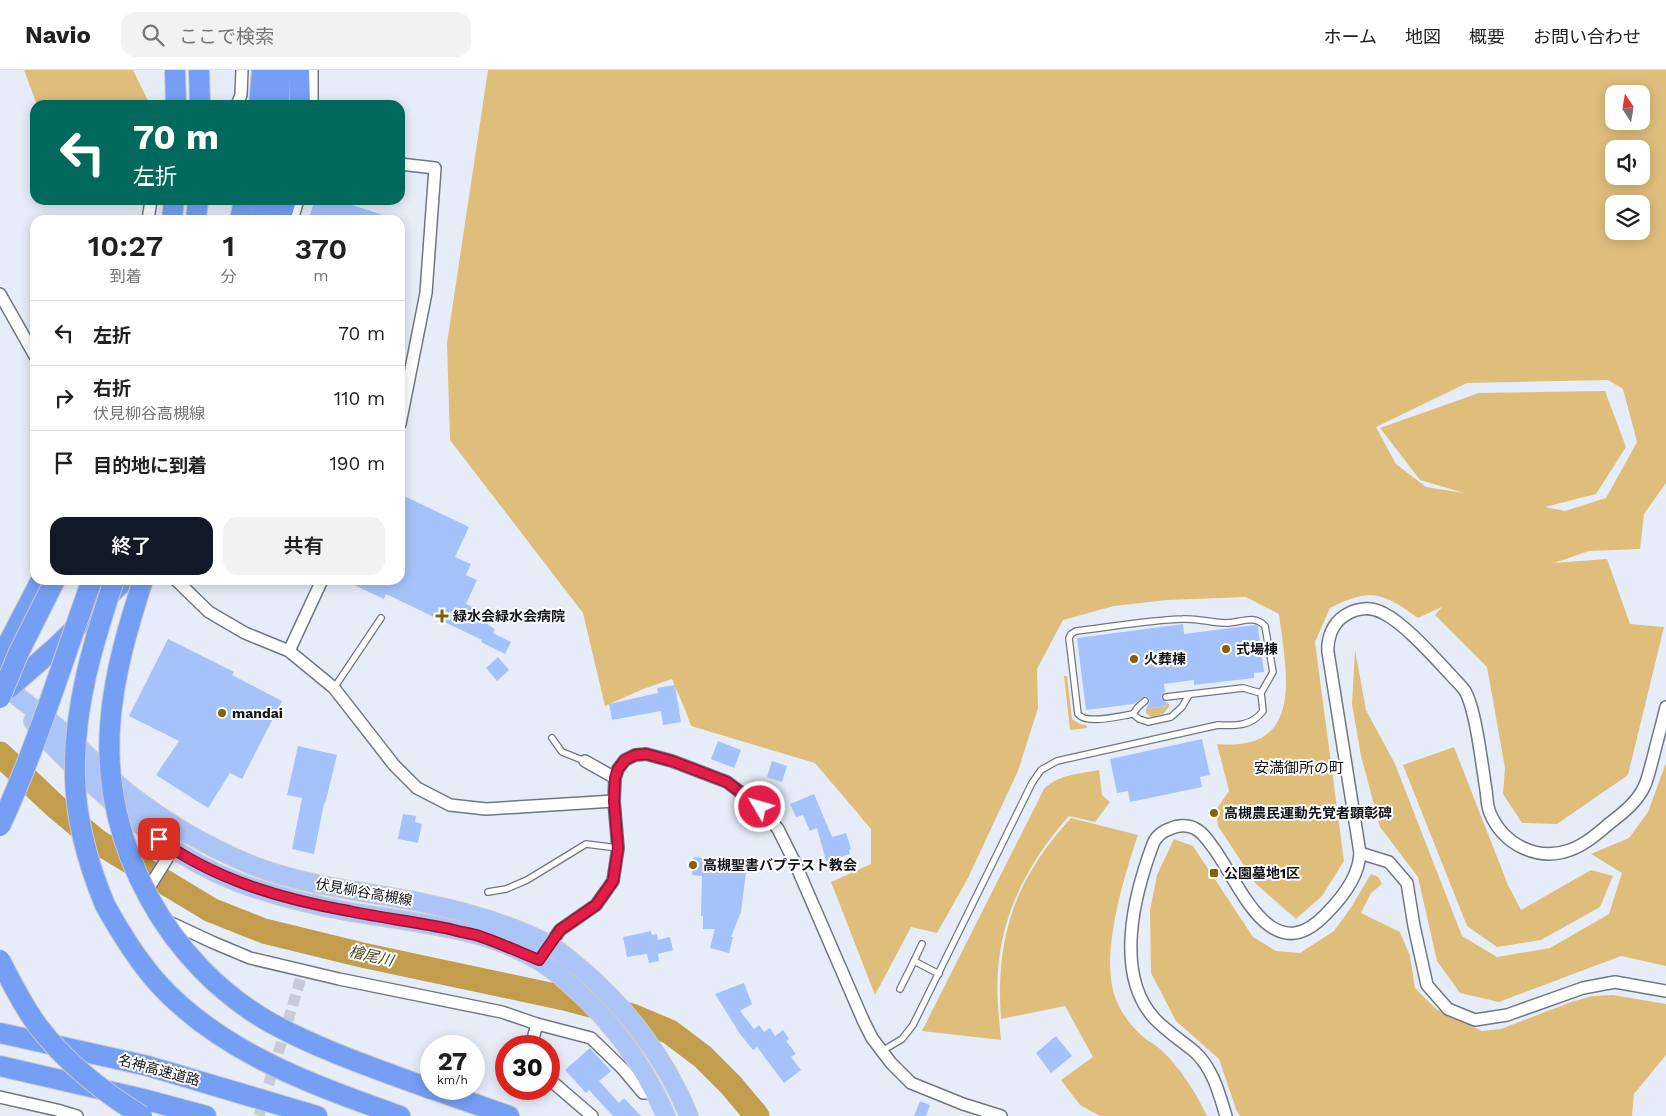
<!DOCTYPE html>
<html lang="ja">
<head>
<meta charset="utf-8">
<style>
	:root { --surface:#fff; --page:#f2f2f2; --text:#202124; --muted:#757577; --line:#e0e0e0; --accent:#111827 }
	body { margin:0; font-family:"Work Sans","Noto Sans JP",sans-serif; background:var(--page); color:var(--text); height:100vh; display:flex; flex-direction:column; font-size:19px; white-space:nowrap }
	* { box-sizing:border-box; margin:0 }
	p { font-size:16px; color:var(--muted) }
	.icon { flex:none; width:28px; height:28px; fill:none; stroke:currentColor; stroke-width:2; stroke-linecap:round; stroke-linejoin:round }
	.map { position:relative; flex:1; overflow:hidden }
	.details { position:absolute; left:30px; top:145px; width:375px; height:370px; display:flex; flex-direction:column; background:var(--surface); border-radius:15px; box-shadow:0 2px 12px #0003 }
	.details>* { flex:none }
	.hud { position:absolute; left:30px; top:30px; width:375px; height:105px; border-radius:15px; box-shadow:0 2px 12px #0003; background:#00695c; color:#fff; overflow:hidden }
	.needle { width:32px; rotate:348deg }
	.tools { position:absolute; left:1605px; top:15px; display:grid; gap:10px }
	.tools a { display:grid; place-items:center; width:45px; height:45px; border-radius:10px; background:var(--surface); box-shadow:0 2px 12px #0003; font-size:25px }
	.speed { position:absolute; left:420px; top:965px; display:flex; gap:10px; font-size:25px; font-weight:700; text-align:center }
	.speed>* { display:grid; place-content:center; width:65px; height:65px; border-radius:50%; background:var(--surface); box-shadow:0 2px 12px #0003; line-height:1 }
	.speed small { font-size:12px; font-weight:400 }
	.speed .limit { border:8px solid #d22; background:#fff; color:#111 }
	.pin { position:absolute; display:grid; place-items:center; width:42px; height:42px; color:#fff; margin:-21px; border-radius:10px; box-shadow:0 2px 8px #0006 }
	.me { position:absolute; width:55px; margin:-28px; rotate:308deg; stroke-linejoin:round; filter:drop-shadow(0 0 4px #0008) }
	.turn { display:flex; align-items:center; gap:18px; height:105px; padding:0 20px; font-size:22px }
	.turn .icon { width:65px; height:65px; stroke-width:2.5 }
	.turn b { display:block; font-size:35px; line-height:42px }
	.eta { display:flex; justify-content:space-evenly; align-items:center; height:85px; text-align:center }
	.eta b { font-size:30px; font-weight:600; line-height:35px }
	.cta { display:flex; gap:10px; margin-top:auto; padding:10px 20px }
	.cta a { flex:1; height:58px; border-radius:15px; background:var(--accent); color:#fff; font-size:20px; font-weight:600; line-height:58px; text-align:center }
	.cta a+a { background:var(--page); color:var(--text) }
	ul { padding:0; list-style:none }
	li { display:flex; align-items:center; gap:15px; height:65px; padding:0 20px; border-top:1px solid var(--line) }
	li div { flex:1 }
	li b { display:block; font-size:19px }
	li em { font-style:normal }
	header { display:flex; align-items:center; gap:30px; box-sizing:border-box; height:70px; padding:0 25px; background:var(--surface); border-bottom:1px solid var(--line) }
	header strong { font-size:24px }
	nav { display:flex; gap:28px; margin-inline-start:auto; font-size:18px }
	.search { width:350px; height:45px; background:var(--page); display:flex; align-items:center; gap:12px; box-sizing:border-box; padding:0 18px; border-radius:15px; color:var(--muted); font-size:19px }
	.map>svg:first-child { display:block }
	.green { fill:#dfbe7c; fill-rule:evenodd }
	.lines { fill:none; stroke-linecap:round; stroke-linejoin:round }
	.river { stroke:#c29d4d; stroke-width:25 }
	.building { fill:#a6c2fa }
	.street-tunnel { stroke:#c6ccd7; stroke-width:11; stroke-dasharray:11 5.5; stroke-linecap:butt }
	.lane-casing { stroke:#717781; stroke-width:8 }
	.street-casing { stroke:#717781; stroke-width:14 }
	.primary-casing { stroke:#cbcbcc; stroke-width:20 }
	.highway-casing { stroke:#cbcbcc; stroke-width:22 }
	.lane { stroke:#fff; stroke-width:5.5 }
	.street { stroke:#fff; stroke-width:11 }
	.primary { stroke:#acc5f9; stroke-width:18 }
	.highway { stroke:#759ef5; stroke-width:20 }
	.highway-bridge-casing { stroke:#cbcbcc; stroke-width:22; stroke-linecap:butt }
	.highway-bridge { stroke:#759ef5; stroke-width:20 }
	.route-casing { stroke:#92132f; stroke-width:12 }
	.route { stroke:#e11d48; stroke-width:9 }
	.poi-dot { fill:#866300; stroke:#fff; stroke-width:2 }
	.labels { text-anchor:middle; stroke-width:4; stroke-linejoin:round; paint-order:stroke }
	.poi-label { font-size:14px; font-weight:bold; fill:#111318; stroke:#fff; text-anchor:start }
	.street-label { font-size:14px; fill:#111318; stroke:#fff }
	.neighbourhood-label { font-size:15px; fill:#111318; stroke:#fff }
	.water-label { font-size:15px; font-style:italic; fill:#52421f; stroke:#fff }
</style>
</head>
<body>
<header>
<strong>Navio</strong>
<div class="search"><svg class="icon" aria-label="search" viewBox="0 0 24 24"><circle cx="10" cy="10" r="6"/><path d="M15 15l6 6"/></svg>ここで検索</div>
<nav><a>ホーム</a><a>地図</a><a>概要</a><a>お問い合わせ</a></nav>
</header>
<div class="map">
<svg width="1666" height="1046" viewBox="0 0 1666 1046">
	<rect width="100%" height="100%" fill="#e6edf9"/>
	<g class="green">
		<polygon points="24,0 133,0 150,35 37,35"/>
		<path d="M488,0H1666V413L1644,444L1640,479L1589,481L1554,493L1607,489L1630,554L1664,557L1628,705L1557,754L1522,753L1503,724L1505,698L1487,597L1435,545L1442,537L1418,548C1382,522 1370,518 1330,538L1315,572L1344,791L1322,826L1296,849L1256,814L1218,756L1216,740L1229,721L1217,674C1306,683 1286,601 1279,544L1246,527L1167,530L1114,536L1063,550L1037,599L1038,638L1018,701L968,808L937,863L911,857L875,925L831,812L871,794V759L815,693L691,656L686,642L672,609L643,619L605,636L583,543L450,370L447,273ZM1614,24H1641V51H1614ZM1614,79H1641V106H1614ZM1614,134H1641V161H1614ZM1608,310L1623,319L1637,372L1606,428L1565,441L1545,437L1596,424L1626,377L1605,321L1479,323L1380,358L1420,410L1464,423L1426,417L1396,394L1376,357L1467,313Z"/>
		<polygon points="1355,580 1366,640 1395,694 1462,866 1497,887 1550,878 1609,844 1622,803 1591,784 1629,768 1648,742 1666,693 1666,896 1621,886 1499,932 1460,923 1437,891 1418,807 1380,757 1361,686 1352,634"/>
		<polygon points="1064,606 1067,606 1072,649 1080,654 1086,655 1087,658 1070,660"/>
		<polygon points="1166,632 1169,634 1169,637 1163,644 1151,647 1146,643 1146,636 1146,639 1167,636"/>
		<polygon points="1454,677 1508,815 1521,840 1591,800 1613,806 1600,837 1541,870 1497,877 1467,856 1403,695"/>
		<path d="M1099,700L1102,725L1110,732L1095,752L1069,746C1030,790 1002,841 998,901C996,924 999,947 1001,970L922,961L1044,719C1059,704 1079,704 1099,700Z"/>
		<path d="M1071,748L1138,765C1124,807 1101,880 1114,924C1118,938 1128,952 1138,962C1144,969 1152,972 1159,978C1180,997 1195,1021 1207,1046H1100L1080,1035L1061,1010L1093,987L1065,936L1001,949C995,867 1015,809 1071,748Z"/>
		<polygon points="1174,769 1193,776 1253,867 1276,881 1300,883 1334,861 1352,836 1371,804 1378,807 1382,814 1371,823 1361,843 1400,862 1410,886 1415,918 1436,939 1482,961 1501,959 1571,932 1592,926 1613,925 1666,934 1666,985 1634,1024 1632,1046 1240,1046 1236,1039 1219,989 1176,951 1151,903 1150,840 1157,805"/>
	</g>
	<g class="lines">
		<polyline class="river" points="0,684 55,736 98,772 211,840 264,861 362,885 564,928 632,946 670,962 703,987 731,1015 757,1046"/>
	</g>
	<g class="building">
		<polygon points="315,130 337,130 392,148 392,150 308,150"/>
		<polygon points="400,424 469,457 455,487 471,494 466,505 477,510 466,534 492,546 488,555 495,559 493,563 511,572 505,584 481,572 482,570 386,524 384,529 343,510 400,510"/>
		<polygon points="1183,554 1184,564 1255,555 1258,556 1264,602 1254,603 1254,608 1194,615 1194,610 1164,614 1165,622 1162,625 1161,628 1166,632 1167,636 1146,639 1150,631 1148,628 1145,626 1134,634 1086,640 1077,568"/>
		<polygon points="168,569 234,602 232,605 282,631 242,709 230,703 208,738 156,705 179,671 129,646"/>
		<polygon points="498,587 509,600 497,611 486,598"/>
		<polygon points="675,615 681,652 663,655 661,641 612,650 609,634 658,623 657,618"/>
		<polygon points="1202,669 1210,705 1200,707 1202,717 1130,732 1128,721 1117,723 1110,689"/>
		<polygon points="718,671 741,680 734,698 711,689"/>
		<polygon points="298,676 337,685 325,734 324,733 314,784 292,779 302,728 287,725"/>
		<polygon points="772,691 787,696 782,712 767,707"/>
		<polygon points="814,724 832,767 846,763 851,779 849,780 850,784 826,791 817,758 810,761 803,745 796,747 790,734"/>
		<polygon points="403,744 416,746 415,752 422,754 418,773 398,769"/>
		<polygon points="694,787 747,794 741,842 731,867 733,867 729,883 710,878 715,859 703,859 703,846 701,846 702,806 692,805"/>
		<polygon points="651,861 652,865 657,864 658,870 670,867 673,880 658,884 659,891 649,893 647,884 627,887 623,867"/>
		<polygon points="744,913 752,934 740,941 754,959 759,955 764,962 770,958 775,966 783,960 789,969 786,971 796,984 791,987 801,1000 784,1013 757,977 753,980 740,964 715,924"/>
		<polygon points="1056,966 1072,986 1051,1003 1036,983"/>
		<polygon points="590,978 611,1001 599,1011 619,1033 624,1028 641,1046 613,1046 589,1020 586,1023 565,1000"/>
		<polygon points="920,1031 930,1035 926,1046 914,1046"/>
	</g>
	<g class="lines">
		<polyline class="street-tunnel" points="259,1046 303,901"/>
		<g class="lane-casing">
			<g id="lane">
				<polyline points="334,618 381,548"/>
				<path d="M1145,631L1138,637L1133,644C1120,646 1086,655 1078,644L1069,568L1071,564L1076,561C1111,557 1148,550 1183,549C1198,548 1212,553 1226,553C1241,553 1253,544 1265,556L1273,602L1261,623"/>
				<polyline points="1133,644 1139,649 1148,652 1171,647 1182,637 1189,625"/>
				<polyline points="552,668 562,682 585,691"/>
				<polyline points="488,822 506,819 527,810 586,774 618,778"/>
				<polyline points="914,891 922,874"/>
				<polyline points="900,919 914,891 939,904"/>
				<path d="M882,981L902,969L913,955L1032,713L1041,700L1057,691L1218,655C1236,656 1252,656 1263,641L1261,623L1243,618L1166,627"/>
			</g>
		</g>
		<g class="street-casing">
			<g id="street">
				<polyline points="237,35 241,25 242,0"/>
				<polyline points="312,35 312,0"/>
				<polyline points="400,94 435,98 426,223 400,354"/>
				<polyline points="148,150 151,130"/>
				<polyline points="292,150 298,130"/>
				<polyline points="0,224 35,286"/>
				<polyline points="176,510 209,542 245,563 289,581 334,618 394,695 417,718 450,735 486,739 614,731"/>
				<polyline points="289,581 322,510"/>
				<polyline points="585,691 615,708"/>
				<polyline points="1360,783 1389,792 1407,813 1414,856 1427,915 1448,939 1475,950 1507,945 1583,918 1615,912 1666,921"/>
				<polyline points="145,824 173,779"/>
				<polyline points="167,851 212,872 250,888 339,909 502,942 537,954 591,968 622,998 643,1023 655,1022"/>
				<polyline points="539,890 560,860 596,835 613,811 618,778 614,731 615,708 618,699 625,690 635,685 646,684 672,691 727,712 760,737 778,759 795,793 863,950 872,968 891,993 911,1013 963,1034 1001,1046"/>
				<polyline points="531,976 537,954"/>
				<polyline points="549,1009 592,1046"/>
				<polyline points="0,1027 57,1040 77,1046"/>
				<path d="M1226,1046C1219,1023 1213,999 1195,982C1182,971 1166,961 1154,948C1114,903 1134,825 1153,774C1156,766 1163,761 1172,758C1178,755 1188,755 1194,758C1203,762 1209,772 1215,780C1241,817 1272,901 1326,844C1342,828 1359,806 1360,783L1328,582C1327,569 1332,554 1344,546C1356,538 1370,536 1383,543C1404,553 1433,586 1450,604C1454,609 1461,615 1465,621C1476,640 1482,696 1486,720C1487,728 1487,736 1490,743C1503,774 1537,792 1570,780C1585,775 1598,763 1610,753C1623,743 1637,732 1644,717C1648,709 1650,698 1653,688C1657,671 1662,654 1666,637"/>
			</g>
		</g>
		<g class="primary-casing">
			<g id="primary">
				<path d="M0,612C19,629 41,643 60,660C83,680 104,704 128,723C165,752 206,776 249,794C303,816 362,821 419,832C464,841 508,853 548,874C560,881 571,891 582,900C628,939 666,990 689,1046"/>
				<path d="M33,651C48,672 65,688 84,706C128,748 178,789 237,812C274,826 312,835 351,842C393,849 436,854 478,865C498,871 521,880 539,891C552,898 564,909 576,920C615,955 645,998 666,1046"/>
			</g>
		</g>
		<g class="highway-casing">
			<g id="highway">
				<polyline points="175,0 176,35"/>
				<polyline points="199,0 200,35"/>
				<polyline points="299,0 300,35"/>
				<polyline points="259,35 262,0"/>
				<polyline points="279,35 280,0"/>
				<polyline points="172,150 174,130"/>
				<polyline points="196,150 198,130"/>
				<polyline points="240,150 244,130"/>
				<polyline points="260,150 265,130"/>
				<polyline points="280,150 286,130"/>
				<polyline points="0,589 41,510"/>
				<polyline points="8,619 56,577 125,510"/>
				<path d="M105,835C120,862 136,888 156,911C219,982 313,1015 400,1046"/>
				<polyline points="0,963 148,996 317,1046"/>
				<polyline points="0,996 143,1029 206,1046"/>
				<polyline points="432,1019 509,1046"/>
			</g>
		</g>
		<use href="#lane" class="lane"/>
		<use href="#street" class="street"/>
		<use href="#primary" class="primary"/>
		<use href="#highway" class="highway"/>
		<g class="highway-bridge-casing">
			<g id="highway-bridge">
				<path d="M143,510C128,557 113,607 110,657C102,775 168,895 271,953C322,981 377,999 431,1019"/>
				<polyline points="0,628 19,582 55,510"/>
				<path d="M0,756C37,677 62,592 92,510"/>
				<path d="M105,835C88,794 76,751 75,707C73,639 93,573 114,510"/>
				<path d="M0,890C11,912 23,936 38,956C66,993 103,1022 142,1046"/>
			</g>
		</g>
		<use href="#highway-bridge" class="highway-bridge"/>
	</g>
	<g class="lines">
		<g class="route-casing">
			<path id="route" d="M159,769C215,810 282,829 349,841C382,848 416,852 450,859C459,862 470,863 479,866C500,873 519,882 539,890L560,860L596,835L613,811L618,778L614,731L615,708L618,699L625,690L635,685L646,684L672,691L727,712L760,737"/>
		</g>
		<use href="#route" class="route"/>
	</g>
	<g class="poi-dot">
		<path d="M439.5 538.5h5v5h5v5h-5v5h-5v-5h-5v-5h5z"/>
		<circle cx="1226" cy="579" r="5"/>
		<circle cx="1134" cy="589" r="5"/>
		<circle cx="222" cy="643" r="5"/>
		<circle cx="1214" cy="743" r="5"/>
		<circle cx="693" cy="795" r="5"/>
		<rect x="1209" y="798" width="10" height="10" rx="2.5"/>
	</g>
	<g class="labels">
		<g class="poi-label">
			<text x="453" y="551">緑水会緑水会病院</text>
			<text x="1236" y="584">式場棟</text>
			<text x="1144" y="594">火葬棟</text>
			<text x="232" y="648">mandai</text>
			<text x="1224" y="748">高槻農民運動先覚者顕彰碑</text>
			<text x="703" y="800">高槻聖書バプテスト教会</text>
			<text x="1224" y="808">公園墓地1区</text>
		</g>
		<g class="street-label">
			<text transform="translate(364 822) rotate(10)" y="5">伏見柳谷高槻線</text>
			<text transform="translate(159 1000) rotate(15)" y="5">名神高速道路</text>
		</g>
		<g class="neighbourhood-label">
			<text x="1299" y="703">安満御所の町</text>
		</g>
		<g class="water-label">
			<text transform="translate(371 886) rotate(13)" y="5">檜尾川</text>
		</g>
	</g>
</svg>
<div class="tools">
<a><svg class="needle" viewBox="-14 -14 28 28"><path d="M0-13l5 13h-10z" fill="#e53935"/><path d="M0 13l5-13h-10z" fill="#757577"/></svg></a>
<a><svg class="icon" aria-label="sound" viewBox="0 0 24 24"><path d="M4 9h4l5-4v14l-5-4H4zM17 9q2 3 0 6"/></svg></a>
<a><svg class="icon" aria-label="layers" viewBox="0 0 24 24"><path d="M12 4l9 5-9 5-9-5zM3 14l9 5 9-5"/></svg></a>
</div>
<div class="speed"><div>27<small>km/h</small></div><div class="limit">30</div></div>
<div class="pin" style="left:159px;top:769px;background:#d93025"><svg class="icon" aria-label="arrive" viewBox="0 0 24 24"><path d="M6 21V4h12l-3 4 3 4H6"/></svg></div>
<svg class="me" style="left:760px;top:737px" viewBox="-20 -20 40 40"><circle r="17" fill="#e11d48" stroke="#fff" stroke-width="3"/><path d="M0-11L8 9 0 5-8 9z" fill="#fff"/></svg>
<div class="hud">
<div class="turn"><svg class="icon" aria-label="left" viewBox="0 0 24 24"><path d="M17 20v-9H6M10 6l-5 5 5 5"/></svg><div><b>70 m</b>左折</div></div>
</div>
<section class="details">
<div class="eta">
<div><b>10:27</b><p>到着</p></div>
<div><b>1</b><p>分</p></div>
<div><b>370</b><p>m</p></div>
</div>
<ul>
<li><svg class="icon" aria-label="left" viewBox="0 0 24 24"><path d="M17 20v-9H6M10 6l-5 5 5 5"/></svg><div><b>左折</b></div><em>70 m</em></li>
<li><svg class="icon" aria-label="right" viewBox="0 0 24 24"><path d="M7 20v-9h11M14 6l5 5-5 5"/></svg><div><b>右折</b><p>伏見柳谷高槻線</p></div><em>110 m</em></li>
<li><svg class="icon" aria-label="arrive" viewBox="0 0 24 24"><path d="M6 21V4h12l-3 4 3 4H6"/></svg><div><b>目的地に到着</b></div><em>190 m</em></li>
</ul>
<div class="cta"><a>終了</a><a>共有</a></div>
</section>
</div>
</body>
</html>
